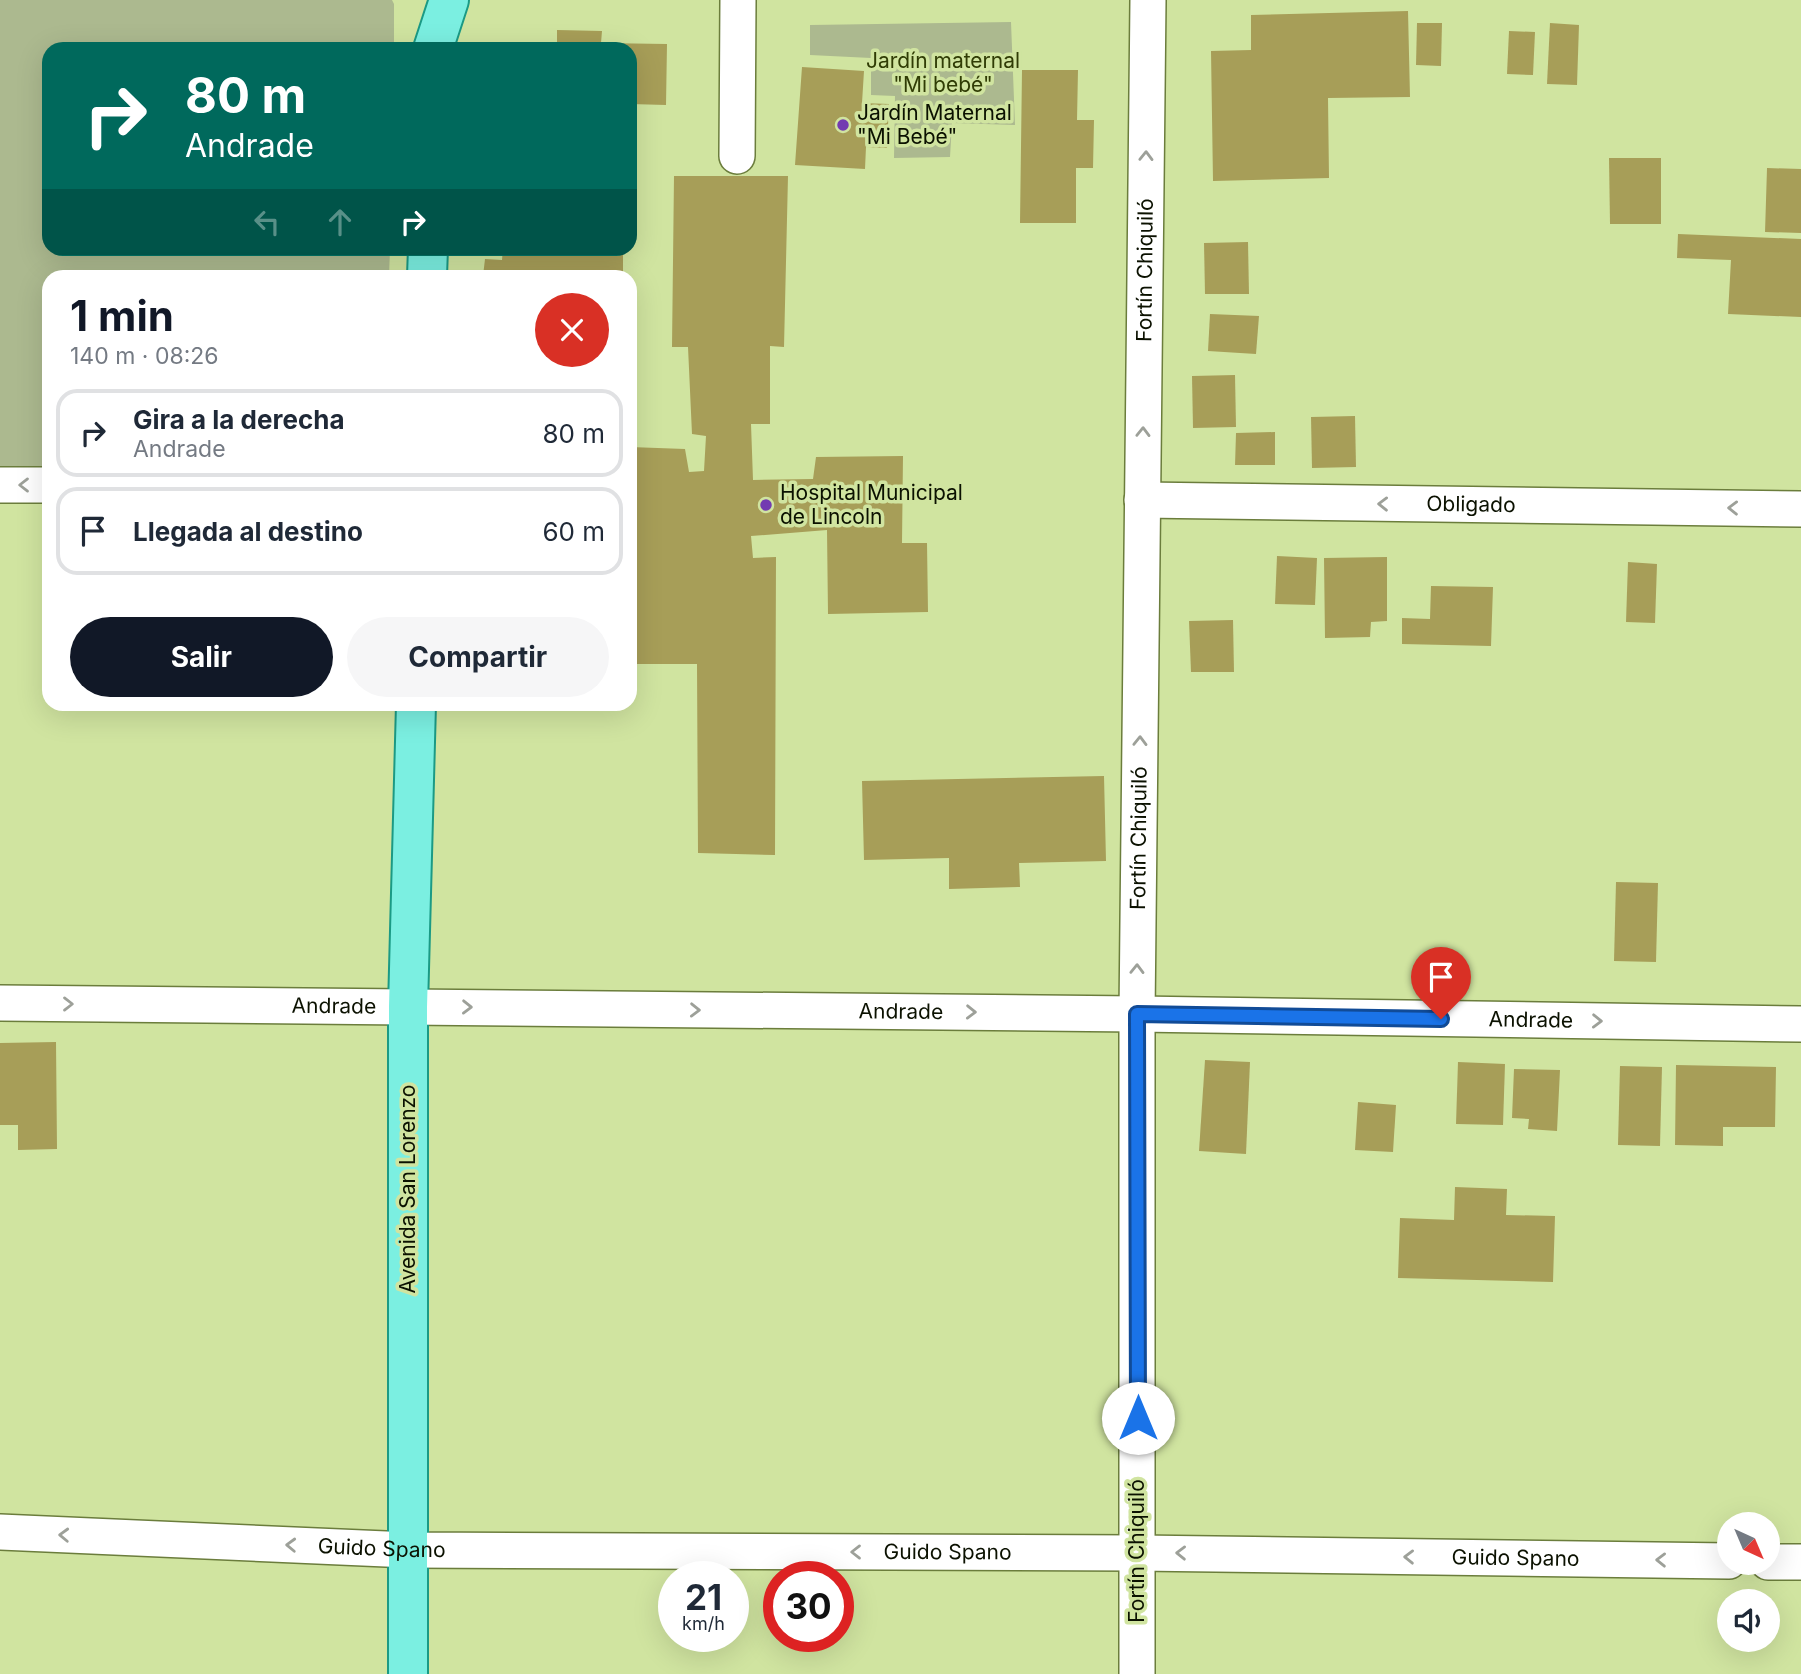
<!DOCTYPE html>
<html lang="es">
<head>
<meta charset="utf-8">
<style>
	:root { --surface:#fff; --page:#f6f6f7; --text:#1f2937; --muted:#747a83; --line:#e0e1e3; --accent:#111827 }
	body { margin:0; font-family:Inter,sans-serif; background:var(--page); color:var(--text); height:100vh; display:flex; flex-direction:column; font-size:26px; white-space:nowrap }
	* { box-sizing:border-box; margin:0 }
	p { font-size:23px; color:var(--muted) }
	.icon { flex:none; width:38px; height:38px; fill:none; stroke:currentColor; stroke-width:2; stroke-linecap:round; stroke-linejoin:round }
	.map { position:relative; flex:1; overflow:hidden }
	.details { position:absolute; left:42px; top:270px; width:595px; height:441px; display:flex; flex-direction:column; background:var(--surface); border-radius:21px; box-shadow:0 7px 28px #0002 }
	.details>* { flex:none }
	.banner { position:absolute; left:42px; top:42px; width:595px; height:214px; border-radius:21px; box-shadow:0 7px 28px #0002; background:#00695c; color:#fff; overflow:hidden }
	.needle { width:46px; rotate:136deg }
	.buttons { position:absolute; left:1717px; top:1512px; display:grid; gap:14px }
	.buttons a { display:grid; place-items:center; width:63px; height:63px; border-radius:50%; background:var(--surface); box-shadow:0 7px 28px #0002; font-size:35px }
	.speed { position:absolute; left:658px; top:1561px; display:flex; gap:14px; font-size:35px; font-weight:700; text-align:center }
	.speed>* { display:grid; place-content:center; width:91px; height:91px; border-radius:50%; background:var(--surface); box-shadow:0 7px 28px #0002; line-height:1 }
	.speed small { font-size:18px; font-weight:400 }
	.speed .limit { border:10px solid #d22; background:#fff; color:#111 }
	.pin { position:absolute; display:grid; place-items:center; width:60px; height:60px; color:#fff; margin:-72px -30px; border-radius:50% 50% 50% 0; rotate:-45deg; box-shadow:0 0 7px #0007 }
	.pin .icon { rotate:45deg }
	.me { position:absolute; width:77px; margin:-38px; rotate:0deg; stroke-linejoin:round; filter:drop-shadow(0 0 5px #0008) }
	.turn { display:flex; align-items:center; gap:24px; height:147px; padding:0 28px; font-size:32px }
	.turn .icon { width:91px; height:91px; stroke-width:2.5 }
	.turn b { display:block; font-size:49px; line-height:60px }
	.lanes { display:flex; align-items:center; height:66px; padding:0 28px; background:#0003; justify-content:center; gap:35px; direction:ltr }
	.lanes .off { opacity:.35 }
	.round { display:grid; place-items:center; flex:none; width:74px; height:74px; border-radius:37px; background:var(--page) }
	.summary { display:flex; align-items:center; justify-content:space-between; height:119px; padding:0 28px }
	h1 { font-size:42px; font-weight:700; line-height:52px; color:var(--accent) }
	.cta { display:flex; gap:14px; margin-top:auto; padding:14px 28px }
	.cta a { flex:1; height:80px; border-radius:42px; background:var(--accent); color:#fff; font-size:28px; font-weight:700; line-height:80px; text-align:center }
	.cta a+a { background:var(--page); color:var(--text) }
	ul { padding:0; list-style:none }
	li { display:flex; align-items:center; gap:21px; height:88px; margin:0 14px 10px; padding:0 14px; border:4px solid var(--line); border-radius:21px }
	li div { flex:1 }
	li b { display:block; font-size:26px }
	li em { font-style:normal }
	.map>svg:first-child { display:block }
	.green { fill:#acb98f }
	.building { fill:#a79e58 }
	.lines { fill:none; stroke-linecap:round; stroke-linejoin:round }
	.minor-casing { stroke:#6b7d3c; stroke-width:38 }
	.major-casing { stroke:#1b9a85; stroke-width:42 }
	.minor { stroke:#fff; stroke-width:35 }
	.major { stroke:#7befe1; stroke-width:38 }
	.oneway { stroke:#9da099 }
	.route-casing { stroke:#114b97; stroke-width:18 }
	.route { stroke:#1a73e8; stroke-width:12 }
	.poi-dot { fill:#733bb1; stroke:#d0e4a0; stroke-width:2.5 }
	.labels { text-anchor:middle; stroke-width:7; stroke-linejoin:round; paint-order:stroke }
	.park-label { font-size:21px; fill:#303c05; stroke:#d0e4a0 }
	.poi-label { font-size:21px; fill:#0b1100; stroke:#d0e4a0; text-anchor:start }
	.street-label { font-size:21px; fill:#0b1100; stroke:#d0e4a0 }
</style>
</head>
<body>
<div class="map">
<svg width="1801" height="1674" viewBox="0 0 1801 1674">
	<rect width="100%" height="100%" fill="#d0e4a0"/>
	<g class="green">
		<polygon points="0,0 392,0 394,4 394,49 49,49 49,248 390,249 389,276 49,276 49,471 0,470"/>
		<polygon points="1011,22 1015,125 952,123 950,157 894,158 895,96 871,95 871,58 810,55 810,25"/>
	</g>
	<g class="building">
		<polygon points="1408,11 1410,97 1328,98 1329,178 1213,181 1211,51 1251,50 1251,15"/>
		<polygon points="1417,23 1442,23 1441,66 1416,65"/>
		<polygon points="1550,23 1579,25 1577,85 1547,84"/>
		<polygon points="557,30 602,31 601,43 667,44 666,105 630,104 630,49 557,49"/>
		<polygon points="1509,31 1535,32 1533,75 1507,74"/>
		<polygon points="802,67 864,71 862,103 889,104 887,148 866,147 865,169 795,165"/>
		<polygon points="1022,70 1078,70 1077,120 1094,120 1093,168 1076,168 1076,223 1020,223"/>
		<polygon points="1609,158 1661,158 1661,224 1610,224"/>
		<polygon points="1767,168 1801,169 1801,233 1765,232"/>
		<polygon points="674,176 788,176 784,347 770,346 770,424 751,424 753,480 813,479 816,457 903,456 902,543 927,543 928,612 828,614 827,530 751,536 753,558 776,557 775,855 698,853 697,664 630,664 630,447 685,449 689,472 704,471 706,436 692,434 688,347 672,347"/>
		<polygon points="1678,234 1801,239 1801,317 1728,314 1731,260 1677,258"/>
		<polygon points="1248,242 1249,294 1205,294 1204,243"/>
		<polygon points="503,248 623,248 623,276 483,276 485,259 502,260"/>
		<polygon points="1210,314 1259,316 1256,354 1208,351"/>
		<polygon points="1235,375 1236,427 1193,428 1192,376"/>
		<polygon points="1355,416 1356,467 1312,468 1311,417"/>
		<polygon points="1275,432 1275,465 1235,465 1236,433"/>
		<polygon points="1277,556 1317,558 1315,605 1275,604"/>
		<polygon points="1387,557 1387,621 1371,622 1370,637 1325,638 1324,558"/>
		<polygon points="1628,562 1657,564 1655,623 1626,622"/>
		<polygon points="1431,586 1493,587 1491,646 1402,644 1402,618 1430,619"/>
		<polygon points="1233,620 1234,672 1191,672 1189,621"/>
		<polygon points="1104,776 1106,861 1019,863 1020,887 949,889 949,858 864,860 862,781"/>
		<polygon points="1616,882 1658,883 1656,962 1614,961"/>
		<polygon points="56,1042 57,1149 18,1150 18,1125 0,1125 0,1043"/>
		<polygon points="1205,1060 1250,1062 1246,1154 1199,1151"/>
		<polygon points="1458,1062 1505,1064 1503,1125 1456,1124"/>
		<polygon points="1676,1065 1776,1067 1775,1127 1723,1127 1723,1146 1675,1145"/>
		<polygon points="1620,1066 1662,1067 1660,1146 1618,1145"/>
		<polygon points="1514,1069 1560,1070 1557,1131 1528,1129 1529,1119 1512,1118"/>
		<polygon points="1358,1102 1396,1105 1393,1152 1355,1150"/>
		<polygon points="1455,1187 1507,1189 1506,1215 1555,1216 1553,1282 1398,1278 1400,1218 1454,1220"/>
	</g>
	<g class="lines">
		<g class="minor-casing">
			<g id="minor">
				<polyline points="737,156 738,0"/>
				<polyline points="0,485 49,485"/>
				<path id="s1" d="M1142,500L1801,509"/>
				<path id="s2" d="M0,1003L1137,1014L1801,1024"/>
				<path id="s3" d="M0,1532L409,1550L1138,1553L1729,1561"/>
				<polyline points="1768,1562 1801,1562"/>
				<path id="s4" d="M1137,1674V1014L1148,0"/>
			</g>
		</g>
		<g class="major-casing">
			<g id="major">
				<polyline points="433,49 449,0"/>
				<polyline points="427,276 428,248"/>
				<polyline points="408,1674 408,1007 416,704"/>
			</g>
		</g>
		<use href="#minor" class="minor"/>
		<use href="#major" class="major"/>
	</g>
	<defs><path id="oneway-chevron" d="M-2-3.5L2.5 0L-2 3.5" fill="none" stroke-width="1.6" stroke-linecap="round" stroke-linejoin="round" transform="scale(1.75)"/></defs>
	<g class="oneway">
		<use href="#oneway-chevron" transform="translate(1146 156) rotate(-89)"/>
		<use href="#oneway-chevron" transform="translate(1143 432) rotate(-89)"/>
		<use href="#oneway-chevron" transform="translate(24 485) rotate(-180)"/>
		<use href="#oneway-chevron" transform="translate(1383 504) rotate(-179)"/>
		<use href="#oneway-chevron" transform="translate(1733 508) rotate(-179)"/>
		<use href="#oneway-chevron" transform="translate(1140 741) rotate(-89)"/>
		<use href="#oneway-chevron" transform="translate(1137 969) rotate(-89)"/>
		<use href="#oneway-chevron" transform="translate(68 1004)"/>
		<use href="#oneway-chevron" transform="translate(467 1007) rotate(1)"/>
		<use href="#oneway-chevron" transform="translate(695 1010) rotate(1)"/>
		<use href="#oneway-chevron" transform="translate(971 1012) rotate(1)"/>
		<use href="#oneway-chevron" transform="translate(1597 1021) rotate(1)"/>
		<use href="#oneway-chevron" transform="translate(64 1535) rotate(-178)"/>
		<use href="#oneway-chevron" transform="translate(291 1545) rotate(-178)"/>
		<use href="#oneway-chevron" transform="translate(856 1552) rotate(-180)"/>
		<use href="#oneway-chevron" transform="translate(1181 1553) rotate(-179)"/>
		<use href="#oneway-chevron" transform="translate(1409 1557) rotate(-179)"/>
		<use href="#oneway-chevron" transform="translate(1661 1560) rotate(-179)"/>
	</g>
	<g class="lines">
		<g class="route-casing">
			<polyline id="route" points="1138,1418 1137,1014 1441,1019"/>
		</g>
		<use href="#route" class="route"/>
	</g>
	<g class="poi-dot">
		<circle cx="843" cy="125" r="7"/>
		<circle cx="766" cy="505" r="7"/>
	</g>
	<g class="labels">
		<g class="park-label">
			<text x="943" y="68">Jardín maternal<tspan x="943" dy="24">"Mi bebé"</tspan></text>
		</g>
		<g class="poi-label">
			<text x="857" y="120">Jardín Maternal<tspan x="857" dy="24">"Mi Bebé"</tspan></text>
			<text x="780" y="500">Hospital Municipal<tspan x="780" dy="24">de Lincoln</tspan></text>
		</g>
		<g class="street-label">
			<text dy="7" stroke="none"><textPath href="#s4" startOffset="1404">Fortín Chiquiló</textPath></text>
			<text dy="7" stroke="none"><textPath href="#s1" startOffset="329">Obligado</textPath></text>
			<text dy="7" stroke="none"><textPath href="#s4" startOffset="836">Fortín Chiquiló</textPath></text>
			<text dy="7" stroke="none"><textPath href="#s2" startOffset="334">Andrade</textPath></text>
			<text dy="7" stroke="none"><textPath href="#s2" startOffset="901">Andrade</textPath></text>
			<text dy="7" stroke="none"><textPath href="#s2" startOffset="1531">Andrade</textPath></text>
			<text transform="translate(408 1189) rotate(-90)" y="7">Avenida San Lorenzo</text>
			<text dy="7" stroke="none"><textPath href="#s3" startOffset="382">Guido Spano</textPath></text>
			<text transform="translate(1137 1551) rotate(-90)" y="7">Fortín Chiquiló</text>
			<text dy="7" stroke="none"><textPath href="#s3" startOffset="948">Guido Spano</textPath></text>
			<text dy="7" stroke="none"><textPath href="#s3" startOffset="1516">Guido Spano</textPath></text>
		</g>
	</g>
</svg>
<div class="buttons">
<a><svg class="needle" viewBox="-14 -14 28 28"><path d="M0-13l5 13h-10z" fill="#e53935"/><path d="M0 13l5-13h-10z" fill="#747a83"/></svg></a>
<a><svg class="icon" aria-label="sound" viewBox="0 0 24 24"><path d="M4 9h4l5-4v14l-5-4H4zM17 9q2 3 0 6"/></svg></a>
</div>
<div class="speed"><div>21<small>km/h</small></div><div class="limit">30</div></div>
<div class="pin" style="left:1441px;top:1019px;background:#d93025"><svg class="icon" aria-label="arrive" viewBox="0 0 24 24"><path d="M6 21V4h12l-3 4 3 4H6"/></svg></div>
<svg class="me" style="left:1138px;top:1418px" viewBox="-20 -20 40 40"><circle r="19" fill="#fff"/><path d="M0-13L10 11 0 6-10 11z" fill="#1a73e8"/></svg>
<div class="banner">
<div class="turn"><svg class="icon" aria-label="right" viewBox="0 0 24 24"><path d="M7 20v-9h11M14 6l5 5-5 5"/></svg><div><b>80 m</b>Andrade</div></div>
<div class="lanes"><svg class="icon off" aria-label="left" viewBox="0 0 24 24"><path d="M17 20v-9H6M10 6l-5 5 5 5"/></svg><svg class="icon off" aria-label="ahead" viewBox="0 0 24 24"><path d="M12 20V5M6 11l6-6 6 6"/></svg><svg class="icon" aria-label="right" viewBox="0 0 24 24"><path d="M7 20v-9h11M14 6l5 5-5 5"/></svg></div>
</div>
<section class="details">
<div class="summary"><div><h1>1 min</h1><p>140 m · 08:26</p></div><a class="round" style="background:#d93025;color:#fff"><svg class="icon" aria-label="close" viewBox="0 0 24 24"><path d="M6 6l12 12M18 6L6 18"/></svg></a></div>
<ul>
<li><svg class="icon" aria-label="right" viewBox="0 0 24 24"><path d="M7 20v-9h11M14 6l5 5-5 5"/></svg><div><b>Gira a la derecha</b><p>Andrade</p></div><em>80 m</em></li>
<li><svg class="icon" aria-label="arrive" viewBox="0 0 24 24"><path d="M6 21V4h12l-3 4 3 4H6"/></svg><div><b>Llegada al destino</b></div><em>60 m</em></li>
</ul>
<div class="cta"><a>Salir</a><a>Compartir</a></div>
</section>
</div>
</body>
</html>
